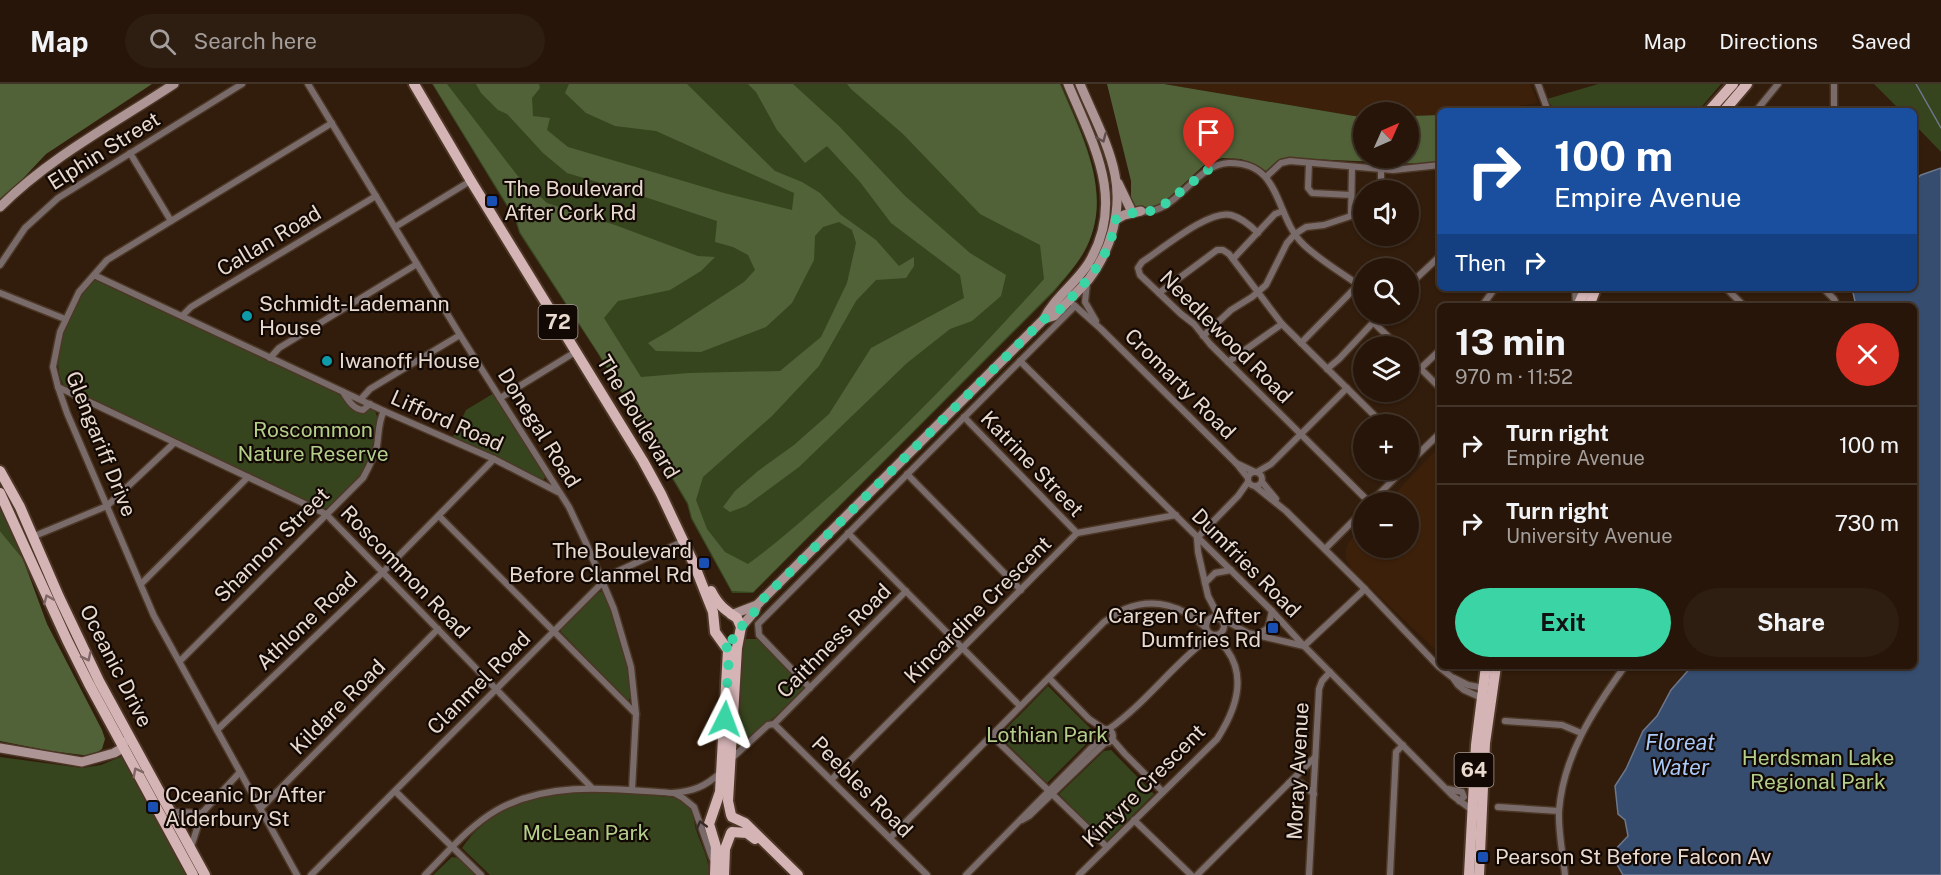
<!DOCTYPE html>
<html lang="en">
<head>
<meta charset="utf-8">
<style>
	:root { --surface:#261508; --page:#2e1e12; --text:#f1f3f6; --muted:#a49f9c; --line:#423429; --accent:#3ad4a5 }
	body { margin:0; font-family:"Public Sans",sans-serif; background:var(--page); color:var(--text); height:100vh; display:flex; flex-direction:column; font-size:22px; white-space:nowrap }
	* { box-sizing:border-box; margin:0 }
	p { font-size:20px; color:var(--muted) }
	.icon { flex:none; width:33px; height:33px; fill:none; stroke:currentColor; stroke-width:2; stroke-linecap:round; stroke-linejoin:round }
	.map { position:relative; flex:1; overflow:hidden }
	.side { position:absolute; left:1437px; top:219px; width:480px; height:366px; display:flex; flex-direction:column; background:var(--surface); border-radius:9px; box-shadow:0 2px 4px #0004,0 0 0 2px var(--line) }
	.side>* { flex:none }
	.banner { position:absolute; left:1437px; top:24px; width:480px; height:183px; border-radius:9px; box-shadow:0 2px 4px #0004,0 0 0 2px var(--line); background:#1a4fa0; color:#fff; overflow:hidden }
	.needle { width:39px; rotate:45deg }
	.buttons { position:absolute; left:1353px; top:18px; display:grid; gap:12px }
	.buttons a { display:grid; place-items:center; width:66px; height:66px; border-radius:50%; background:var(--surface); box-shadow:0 2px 4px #0004,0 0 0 2px var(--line); font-size:30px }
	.pin { position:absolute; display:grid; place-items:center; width:51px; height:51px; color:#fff; margin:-62px -26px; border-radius:50% 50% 50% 0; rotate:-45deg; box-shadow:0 0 6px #0007 }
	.pin .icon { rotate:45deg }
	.me { position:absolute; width:66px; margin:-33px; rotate:3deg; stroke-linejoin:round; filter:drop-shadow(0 0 4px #0008) }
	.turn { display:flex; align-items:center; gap:21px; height:126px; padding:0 18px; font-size:27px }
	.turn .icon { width:78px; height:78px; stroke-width:2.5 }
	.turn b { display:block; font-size:42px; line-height:51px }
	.then { display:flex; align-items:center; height:57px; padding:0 18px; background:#0003; gap:12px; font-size:22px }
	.round { display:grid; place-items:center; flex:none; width:63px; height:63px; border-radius:32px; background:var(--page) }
	.headline { display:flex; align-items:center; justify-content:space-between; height:102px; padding:0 18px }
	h1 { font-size:36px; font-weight:700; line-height:45px }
	.action { display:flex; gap:12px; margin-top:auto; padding:12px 18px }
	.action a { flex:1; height:69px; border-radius:36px; background:var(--accent); color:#111; font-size:24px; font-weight:700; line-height:69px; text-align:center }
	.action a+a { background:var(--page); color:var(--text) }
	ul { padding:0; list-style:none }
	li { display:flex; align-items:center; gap:18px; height:78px; padding:0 18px; border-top:2px solid var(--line) }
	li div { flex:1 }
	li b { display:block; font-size:22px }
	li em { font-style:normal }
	header { display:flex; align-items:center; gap:36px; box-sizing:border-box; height:84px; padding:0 30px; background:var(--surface); border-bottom:2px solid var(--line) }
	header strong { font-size:28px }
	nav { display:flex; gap:33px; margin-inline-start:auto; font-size:21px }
	.search { width:420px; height:54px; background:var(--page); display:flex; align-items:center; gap:15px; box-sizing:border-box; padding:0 21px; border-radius:33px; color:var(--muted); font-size:22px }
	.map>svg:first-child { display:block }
	.built { fill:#3c200a }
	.green { fill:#37451e }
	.forest { fill:#516238 }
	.water { fill:#364d70; stroke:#6c778c; stroke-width:1.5 }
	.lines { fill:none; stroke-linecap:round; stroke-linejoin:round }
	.stream { stroke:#6c778c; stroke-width:1.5 }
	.street-casing { stroke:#4c3726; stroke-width:9 }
	.secondary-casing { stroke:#4c3726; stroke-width:12 }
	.primary-casing { stroke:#4c3726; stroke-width:14 }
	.street { stroke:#7a6b6b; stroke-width:6 }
	.secondary { stroke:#ad9495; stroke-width:9 }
	.primary { stroke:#d5b4b6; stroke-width:10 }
	.oneway { stroke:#604e4c }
	.oneway2 { stroke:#7e6766 }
	.oneway3 { stroke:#372b28 }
	.route { stroke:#3ad4a5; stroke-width:10; stroke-dasharray:0 18 }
	.transit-dot { fill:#1a4fb4; stroke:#130904; stroke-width:2 }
	.culture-dot { fill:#0f9aa8; stroke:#130904; stroke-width:2 }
	.labels { text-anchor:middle; stroke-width:4.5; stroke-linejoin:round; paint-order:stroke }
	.shield { fill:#130904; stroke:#a99b92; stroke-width:1.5 }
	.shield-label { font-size:20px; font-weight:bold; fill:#e9dacf }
	.street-label { font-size:21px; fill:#e9dacf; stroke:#130904 }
	.poi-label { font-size:21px; fill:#e9dacf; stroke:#130904; text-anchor:start }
	.park-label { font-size:21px; fill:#b3ce8a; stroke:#130904 }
	.water-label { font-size:22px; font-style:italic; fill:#aacafa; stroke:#130904 }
</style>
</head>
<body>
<header>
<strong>Map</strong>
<div class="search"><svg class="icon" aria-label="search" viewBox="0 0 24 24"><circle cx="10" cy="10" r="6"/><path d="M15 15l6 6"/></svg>Search here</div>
<nav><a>Map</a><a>Directions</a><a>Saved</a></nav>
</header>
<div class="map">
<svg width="1941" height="791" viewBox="0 0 1941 791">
	<rect width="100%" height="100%" fill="#321c0b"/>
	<g class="built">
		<polygon points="1164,0 1530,0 1538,19 1486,27 1440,27 1440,31 1409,32 1408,28 1364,28 1363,32 1354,32"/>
		<polygon points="1440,362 1440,570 1351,485 1346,474 1346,466 1348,459 1363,443 1364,464 1408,464 1408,418 1387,418"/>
	</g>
	<g class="green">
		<path d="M432,0H1061C1082,51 1113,107 1087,162C1079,179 1066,193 1055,207L753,509H732L691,435L687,420L598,270L519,149L515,136Z"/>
		<polygon points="1598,0 1721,0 1698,27 1555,27 1547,15"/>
		<polygon points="1874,0 1941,0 1941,68 1914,40 1914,27 1901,27"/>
		<path d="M95,196L375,327C379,335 377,342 376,350C370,388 355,398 330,424L322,425L64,302C47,273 70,214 95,196Z"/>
		<polygon points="494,309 544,389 545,394 543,396 452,355 466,326"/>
		<polygon points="0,416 27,473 23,475 0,447"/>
		<polygon points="602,507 605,509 621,558 630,594 632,612 628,617 561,548 561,545 597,509"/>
		<polygon points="742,555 759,555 804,603 803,608 740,663 736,661"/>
		<polygon points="1048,602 1096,650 1047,699 999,652"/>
		<polygon points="1111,666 1154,710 1106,758 1059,710 1104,667"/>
		<polygon points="125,671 190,791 0,791 0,673 82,684 101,681"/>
		<path d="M571,707L641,710L679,714L694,726C691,749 710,767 709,791H490L462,764C487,726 528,714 571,707Z"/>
		<polygon points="452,773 460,774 477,791 433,791"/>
	</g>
	<g class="forest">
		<polygon points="0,0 152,0 46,70 0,119"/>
		<path d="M433,0H447L517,91L547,119L615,141L698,172L715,173L701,187L670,206L618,217L604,234L641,293L689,289L780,287L821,253L847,199L856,159L852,146L839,138L823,143L815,152L814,176L792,219L766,243L701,268L656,267L648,259L669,247L744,198L755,186L748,171L733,163L715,158L717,137L624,106L567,89L543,69L507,30L498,26L481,9L476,0H539L540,4L532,14L533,32L550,34L547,46L568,63L724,109L792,126L794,109L656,47L615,42L586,29L565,9L569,0H687L775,87L802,98L820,109L840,130L876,156L899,182L914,173V182L906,194L876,196L856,217L819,282L772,332L703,393L696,416L707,445L725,468L748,480C780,457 809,430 839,404C911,339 978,268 1044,195L1040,161L980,130L903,50L851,5L847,0H1060C1081,51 1113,107 1087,162C1079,179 1066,192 1054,206L753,508L732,507L692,434L688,419L599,270L520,148L516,135Z"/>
		<polygon points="748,0 793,0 839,42 905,112 970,169 1006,191 1001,212 972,237 950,245 907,279 799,383 746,422 730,428 723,423 735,407 758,387 794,361 829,330 871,264 964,214 960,191 891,139 860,98 827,62 805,79 777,46 756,8"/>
		<polygon points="1107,0 1164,0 1354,32 1363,32 1364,74 1408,74 1409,32 1440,31 1440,77 1422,80 1288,74 1278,76 1266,87 1241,75 1222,74 1203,82 1160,122 1141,124 1131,121 1131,97"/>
		<polygon points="0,447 23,475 47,540 102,646 105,655 102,665 91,672 50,667 0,657"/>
	</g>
	<polygon class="water" points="1941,84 1941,791 1623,791 1615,777 1613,768 1628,752 1625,736 1618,730 1615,702 1626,685 1643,647 1657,632 1671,606 1692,582 1914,582 1914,222 1856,222 1852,204 1914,204 1914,97 1921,91"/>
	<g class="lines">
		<polyline class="stream" points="1916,0 1941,44"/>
		<g class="street-casing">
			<g id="street">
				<polyline points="308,0 460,251 569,423 586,459 614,525 631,583 636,630 632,706"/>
				<polyline points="1538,0 1548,27"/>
				<polyline points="1756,27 1778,0"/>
				<polyline points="1834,27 1834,0"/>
				<polyline points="130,69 171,137"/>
				<polyline points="1309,79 1308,104 1312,109 1351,111"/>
				<polyline points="1266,93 1281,79 1290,77 1393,86 1440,81"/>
				<polyline points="1381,106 1381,85"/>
				<path d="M1139,127C1177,133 1193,80 1229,79C1283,78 1274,133 1304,161C1322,178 1344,190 1364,205"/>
				<polyline points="1351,132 1352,83"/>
				<polyline points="395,143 472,96"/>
				<path d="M1258,149C1250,141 1242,134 1231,131C1209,125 1161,166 1142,178L1138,184L1140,191L1181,230L1194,240L1210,260L1369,418"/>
				<polyline points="1233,175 1275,130 1283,127"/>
				<polyline points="0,181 25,144 58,114 242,0"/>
				<polyline points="94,191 384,327 494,375 558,408"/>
				<polyline points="1087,199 1085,218 1096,237"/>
				<polyline points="1408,202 1440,172"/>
				<polyline points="1575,204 1576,221"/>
				<polyline points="1726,204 1744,222"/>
				<polyline points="1823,204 1834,215 1837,222"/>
				<polyline points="0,209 65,235"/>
				<polyline points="1159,209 1217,166 1223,166 1229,170 1282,240 1383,340"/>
				<polyline points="1074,221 1101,245 1236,379 1248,394"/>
				<polyline points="1482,222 1495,204"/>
				<polyline points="1607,222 1616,222"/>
				<polyline points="182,232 191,223 376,112"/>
				<polyline points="1373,238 1398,262"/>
				<polyline points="1203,252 1231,226 1252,213 1266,201 1287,159 1295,150 1306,143 1324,141 1351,132 1364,132"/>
				<polyline points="1301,259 1358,201"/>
				<polyline points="1408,272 1440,304"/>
				<polyline points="270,274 279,264 417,180"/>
				<polyline points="1020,277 1272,527 1304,562 1452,711 1472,726"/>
				<polyline points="1228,278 1282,240"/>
				<polyline points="1421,284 1440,266"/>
				<polyline points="1327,285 1339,275 1381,230"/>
				<polyline points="58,303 326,430 592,704"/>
				<path d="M343,308C348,316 353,325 363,326L370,320"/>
				<polyline points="500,314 577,267"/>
				<polyline points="361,315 370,305 460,251"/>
				<polyline points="964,333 1077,449"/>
				<polyline points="1236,379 1255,388"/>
				<polyline points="1408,380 1440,349"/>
				<circle cx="1255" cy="395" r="7"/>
				<polyline points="1257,388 1271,380 1347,304"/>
				<polyline points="907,390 1021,506"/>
				<polyline points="1262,398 1276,415"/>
				<polyline points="1256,403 1286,427 1365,505 1439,583 1453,594 1458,601 1464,606 1484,615"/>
				<polyline points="1371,418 1403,386"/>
				<polyline points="439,432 636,630"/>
				<polyline points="848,449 1020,622"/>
				<polyline points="32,453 107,422 174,359"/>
				<polyline points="1197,454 1198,468 1208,512 1220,535"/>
				<polyline points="1197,454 1238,412 1248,398"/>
				<polyline points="1325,465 1364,426"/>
				<polyline points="1205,499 1215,489 1231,486"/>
				<polyline points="141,500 248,393"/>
				<circle cx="1215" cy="542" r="9"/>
				<polyline points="1223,537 1230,539 1248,549 1304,562 1365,505"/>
				<polyline points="1256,552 1268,544 1272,527"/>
				<path d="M180,577L363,394C369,383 374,374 377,362C379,350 378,338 384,327"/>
				<polyline points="1049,594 1089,635 1104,645"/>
				<polyline points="1454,594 1468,601 1484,604"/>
				<polyline points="810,604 759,551 758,540 1075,222"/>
				<polyline points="1505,637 1562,641 1581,649"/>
				<polyline points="774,640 927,791"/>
				<path d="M1109,645C1147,618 1174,579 1212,551"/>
				<circle cx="1106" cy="652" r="7"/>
				<polyline points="217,646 383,488 494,375"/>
				<polyline points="991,651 1107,763"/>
				<polyline points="1112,655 1125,670 1163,708"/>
				<polyline points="730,676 768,641 774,640 906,507"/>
				<polyline points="831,696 1077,449 1176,431"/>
				<polyline points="1289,699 1301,699 1314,710"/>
				<polyline points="1448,705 1462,708 1464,713 1459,717"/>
				<polyline points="395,707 481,791"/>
				<polyline points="674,709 683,714 694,723 712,774"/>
				<polyline points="1498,723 1559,727"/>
				<polyline points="261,724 438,545"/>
				<polyline points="170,731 176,728 202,729"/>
				<polyline points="1022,736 1029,732 1105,659"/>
				<polyline points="1134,736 1191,791"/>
				<path d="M890,754L1104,538C1111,534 1118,528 1125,525C1155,513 1183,522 1205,543"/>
				<polyline points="188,762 192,760 202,729 240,688"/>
				<polyline points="297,791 154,532 67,329 58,303 53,283 60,248 79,208 107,176 332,39"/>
				<polyline points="311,791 604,497 616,488 684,457"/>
				<path d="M425,791C447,769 469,742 497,726C550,696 615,705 673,709C693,707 705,703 720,689"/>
				<polyline points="966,791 1100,655"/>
				<path d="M1079,791L1217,655C1234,629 1248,595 1227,566C1223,561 1218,557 1215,551"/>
				<polyline points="1197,791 1315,673"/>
				<polyline points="1309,791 1319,605 1322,597 1330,588"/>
				<polyline points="1390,791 1396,668 1403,661"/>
				<path d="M1565,791C1563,770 1558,748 1559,727C1563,672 1594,625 1625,582"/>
			</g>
		</g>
		<g class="secondary-casing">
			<g id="secondary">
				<polyline points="1118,99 1130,124"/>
				<path d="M0,123C50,73 115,39 174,0"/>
				<polyline points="1115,136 1124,131 1141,127"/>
				<path d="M1044,235L1054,232C1065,220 1078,208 1089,195C1111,166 1122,127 1115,91C1109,60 1092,29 1080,0"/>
				<polyline points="731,531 757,521"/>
				<path d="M741,543L755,527L757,521L1044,235C1054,214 1075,200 1088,180C1127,117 1093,60 1068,0"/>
				<polyline points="0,664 82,678 114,669 121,665 124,658"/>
			</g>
		</g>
		<g class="primary-casing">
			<g id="primary">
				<polyline points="414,0 471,97 643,377 661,410 694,480 713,528 715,548 728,566 720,708 709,740 716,763 715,791"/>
				<polyline points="1709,27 1733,0"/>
				<polyline points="1724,27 1747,0"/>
				<polyline points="1578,222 1586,204"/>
				<polyline points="1589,222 1596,204"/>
				<polyline points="0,387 20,423 59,513 99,597 205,791"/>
				<polyline points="0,409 67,556 89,600 193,791"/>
				<path d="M711,507C718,521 725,526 737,534L741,543L737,564L728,717L731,731"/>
				<polyline points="732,733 745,739 798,791"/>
				<polyline points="732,748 747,749 755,755"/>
				<polyline points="724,791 725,765 731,749"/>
				<polyline points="1469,791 1476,661 1486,582"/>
				<polyline points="1479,791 1485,659 1496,582"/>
			</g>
		</g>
		<use href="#street" class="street"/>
		<use href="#secondary" class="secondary"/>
		<use href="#primary" class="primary"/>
	</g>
	<defs><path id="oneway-chevron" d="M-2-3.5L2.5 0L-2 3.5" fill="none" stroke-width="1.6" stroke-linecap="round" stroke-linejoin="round" transform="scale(1.5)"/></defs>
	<use class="oneway" href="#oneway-chevron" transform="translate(1102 54) rotate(67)"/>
	<g class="oneway2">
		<use href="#oneway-chevron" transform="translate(48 515) rotate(-113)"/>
		<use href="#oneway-chevron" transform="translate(87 573) rotate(64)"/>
		<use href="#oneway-chevron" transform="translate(137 688) rotate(-118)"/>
	</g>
	<use class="oneway3" href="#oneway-chevron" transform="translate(701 741) rotate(-105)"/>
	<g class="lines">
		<path class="route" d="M725,635L729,572L728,566L723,556H730L737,554L741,543L755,527L757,521L1044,235C1056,231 1061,224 1070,215C1091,193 1112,168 1115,136L1124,131L1142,127H1156L1209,85"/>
	</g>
	<g class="transit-dot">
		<rect x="486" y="111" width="12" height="12" rx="3"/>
		<rect x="698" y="473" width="12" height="12" rx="3"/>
		<rect x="1267" y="538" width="12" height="12" rx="3"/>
		<rect x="147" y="717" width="12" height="12" rx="3"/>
		<rect x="1477" y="767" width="12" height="12" rx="3"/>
	</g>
	<g class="culture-dot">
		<circle cx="247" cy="232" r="6"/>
		<circle cx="327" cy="277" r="6"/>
	</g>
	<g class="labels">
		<g class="shield">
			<rect x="538.5" y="221" width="39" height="34" rx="4.5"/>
			<rect x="1454.5" y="669" width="39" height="34" rx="4.5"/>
		</g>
		<g class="shield-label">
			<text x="558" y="245">72</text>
			<text x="1474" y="693">64</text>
		</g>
		<g class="street-label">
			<text transform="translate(104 67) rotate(-32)" y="7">Elphin Street</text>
			<text transform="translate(269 157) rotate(-31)" y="7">Callan Road</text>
			<text transform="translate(1226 253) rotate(45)" y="7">Needlewood Road</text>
			<text transform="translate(1180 300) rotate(45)" y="7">Cromarty Road</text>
			<text transform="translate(638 333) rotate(59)" y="7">The Boulevard</text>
			<text transform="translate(447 337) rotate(24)" y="7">Lifford Road</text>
			<text transform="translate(539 344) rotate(58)" y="7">Donegal Road</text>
			<text transform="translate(101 360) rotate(68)" y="7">Glengariff Drive</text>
			<text transform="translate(1032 380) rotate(46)" y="7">Katrine Street</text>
			<text transform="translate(272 461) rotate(-45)" y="7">Shannon Street</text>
			<text transform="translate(1246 479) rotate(45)" y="7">Dumfries Road</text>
			<text transform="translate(405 488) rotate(46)" y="7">Roscommon Road</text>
			<text transform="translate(978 526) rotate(-45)" y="7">Kincardine Crescent</text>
			<text transform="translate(307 537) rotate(-44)" y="7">Athlone Road</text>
			<text transform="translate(834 557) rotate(-45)" y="7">Caithness Road</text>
			<text transform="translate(116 582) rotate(63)" y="7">Oceanic Drive</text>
			<text transform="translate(479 599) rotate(-45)" y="7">Clanmel Road</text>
			<text transform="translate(338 623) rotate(-45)" y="7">Kildare Road</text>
			<text transform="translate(1298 687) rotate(-87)" y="7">Moray Avenue</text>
			<text transform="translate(1144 702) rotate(-45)" y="7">Kintyre Crescent</text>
			<text transform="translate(862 703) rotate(45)" y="7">Peebles Road</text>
		</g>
		<g class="poi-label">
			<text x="504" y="112">The Boulevard<tspan x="504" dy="24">After Cork Rd</tspan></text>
			<text x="259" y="227">Schmidt-Lademann<tspan x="259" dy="24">House</tspan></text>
			<text x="339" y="284">Iwanoff House</text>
			<text x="692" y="474" text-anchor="end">The Boulevard<tspan x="692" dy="24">Before Clanmel Rd</tspan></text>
			<text x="1261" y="539" text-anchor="end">Cargen Cr After<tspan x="1261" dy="24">Dumfries Rd</tspan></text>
			<text x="165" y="718">Oceanic Dr After<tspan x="165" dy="24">Alderbury St</tspan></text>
			<text x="1495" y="780">Pearson St Before Falcon Av</text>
		</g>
		<g class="park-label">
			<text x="313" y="353">Roscommon<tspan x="313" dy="24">Nature Reserve</tspan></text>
			<text x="1047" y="658">Lothian Park</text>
			<text x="1818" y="681">Herdsman Lake<tspan x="1818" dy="24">Regional Park</tspan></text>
			<text x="586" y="756">McLean Park</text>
		</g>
		<g class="water-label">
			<text x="1680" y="666">Floreat<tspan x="1680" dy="25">Water</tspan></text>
		</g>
	</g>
</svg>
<div class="buttons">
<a><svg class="needle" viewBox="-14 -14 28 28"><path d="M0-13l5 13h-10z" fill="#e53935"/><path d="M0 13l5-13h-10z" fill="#a49f9c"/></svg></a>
<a><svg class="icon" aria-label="sound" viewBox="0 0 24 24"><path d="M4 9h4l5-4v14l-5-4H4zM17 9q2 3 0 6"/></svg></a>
<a><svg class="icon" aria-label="search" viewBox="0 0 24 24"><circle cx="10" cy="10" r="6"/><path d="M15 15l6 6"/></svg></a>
<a><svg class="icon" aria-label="layers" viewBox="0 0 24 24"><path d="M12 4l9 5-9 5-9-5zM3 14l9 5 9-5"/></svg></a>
<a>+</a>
<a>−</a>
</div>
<div class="pin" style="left:1209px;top:85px;background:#d93025"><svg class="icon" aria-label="arrive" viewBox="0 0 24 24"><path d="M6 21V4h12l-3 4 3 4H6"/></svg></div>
<svg class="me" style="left:725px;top:635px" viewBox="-20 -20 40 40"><path d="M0-17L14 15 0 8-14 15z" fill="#3ad4a5" stroke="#fff" stroke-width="4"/></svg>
<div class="banner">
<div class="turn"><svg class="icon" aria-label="right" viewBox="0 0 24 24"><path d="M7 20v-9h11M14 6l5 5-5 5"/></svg><div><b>100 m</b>Empire Avenue</div></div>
<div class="then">Then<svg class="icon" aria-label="right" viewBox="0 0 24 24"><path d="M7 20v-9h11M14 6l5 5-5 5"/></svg></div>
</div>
<section class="side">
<div class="headline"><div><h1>13 min</h1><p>970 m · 11:52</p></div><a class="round" style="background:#d93025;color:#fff"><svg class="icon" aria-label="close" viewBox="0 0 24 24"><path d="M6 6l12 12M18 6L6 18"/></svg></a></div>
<ul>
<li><svg class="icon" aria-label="right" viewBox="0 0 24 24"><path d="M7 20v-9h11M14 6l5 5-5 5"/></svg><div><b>Turn right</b><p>Empire Avenue</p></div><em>100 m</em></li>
<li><svg class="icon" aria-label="right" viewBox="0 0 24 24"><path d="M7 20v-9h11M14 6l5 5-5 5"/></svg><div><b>Turn right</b><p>University Avenue</p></div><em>730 m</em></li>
</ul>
<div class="action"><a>Exit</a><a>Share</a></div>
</section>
</div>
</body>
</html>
